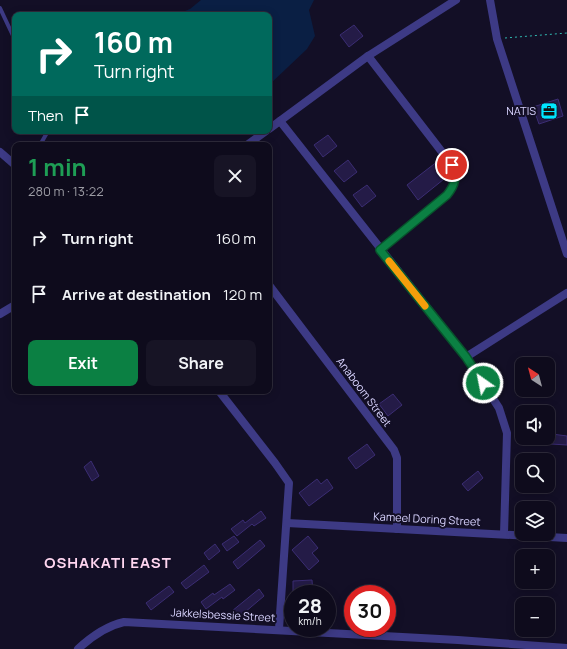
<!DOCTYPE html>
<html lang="en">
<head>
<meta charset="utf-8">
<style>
	:root { --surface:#0e0b1c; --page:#171425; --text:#f1f3f6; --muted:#9b9ba3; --line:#2e2b3b; --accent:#0b8043 }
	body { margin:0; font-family:Manrope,sans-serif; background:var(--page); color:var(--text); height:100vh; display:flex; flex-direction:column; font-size:15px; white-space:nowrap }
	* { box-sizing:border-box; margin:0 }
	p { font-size:13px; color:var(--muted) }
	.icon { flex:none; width:22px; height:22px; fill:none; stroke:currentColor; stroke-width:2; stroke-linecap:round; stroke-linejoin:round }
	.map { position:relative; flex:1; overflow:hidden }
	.side { position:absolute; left:12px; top:142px; width:260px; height:252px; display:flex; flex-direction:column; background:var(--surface); border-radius:8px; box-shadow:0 2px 10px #0003,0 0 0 1px var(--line) }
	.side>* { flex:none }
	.hud { position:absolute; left:12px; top:12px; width:260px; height:122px; border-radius:8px; box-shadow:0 2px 10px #0003,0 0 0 1px var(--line); background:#00695c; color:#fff; overflow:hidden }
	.needle { width:26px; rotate:324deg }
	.fabs { position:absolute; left:515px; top:357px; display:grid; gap:8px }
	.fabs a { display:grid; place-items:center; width:40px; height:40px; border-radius:8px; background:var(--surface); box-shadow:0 2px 10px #0003,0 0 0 1px var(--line); font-size:20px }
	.speed { position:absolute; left:284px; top:585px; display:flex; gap:8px; font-size:20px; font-weight:700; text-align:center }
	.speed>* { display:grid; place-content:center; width:52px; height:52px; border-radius:50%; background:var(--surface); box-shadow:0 2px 10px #0003,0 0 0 1px var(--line); line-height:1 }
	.speed small { font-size:10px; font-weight:400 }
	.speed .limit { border:6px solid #d22; background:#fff; color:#111 }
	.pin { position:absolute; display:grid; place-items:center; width:34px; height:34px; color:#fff; margin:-17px; border:2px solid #fff; border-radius:50%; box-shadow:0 1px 4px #0007 }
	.me { position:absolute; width:44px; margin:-22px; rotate:327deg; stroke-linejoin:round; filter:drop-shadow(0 0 3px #0008) }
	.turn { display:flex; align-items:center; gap:14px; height:84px; padding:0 16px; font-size:18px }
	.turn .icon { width:52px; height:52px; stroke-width:2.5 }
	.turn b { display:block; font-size:28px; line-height:34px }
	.then { display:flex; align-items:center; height:38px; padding:0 16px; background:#0003; gap:8px; font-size:15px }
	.round { display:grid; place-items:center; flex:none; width:42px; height:42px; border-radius:8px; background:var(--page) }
	.headline { display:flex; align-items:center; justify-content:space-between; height:68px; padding:0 16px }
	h1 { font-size:24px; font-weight:700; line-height:30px; color:#1e9e55 }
	.primary-button { display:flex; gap:8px; margin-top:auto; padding:8px 16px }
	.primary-button a { flex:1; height:46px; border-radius:8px; background:var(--accent); color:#fff; font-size:16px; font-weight:700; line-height:46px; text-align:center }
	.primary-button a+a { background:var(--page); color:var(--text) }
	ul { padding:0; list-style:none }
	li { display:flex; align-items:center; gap:12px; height:56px; padding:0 16px }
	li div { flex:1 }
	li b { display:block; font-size:15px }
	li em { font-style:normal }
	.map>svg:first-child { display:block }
	.water { fill:#0a1f44 }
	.building { fill:#241b47; stroke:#3b2d73 }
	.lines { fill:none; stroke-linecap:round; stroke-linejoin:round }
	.path { stroke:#2fb8b0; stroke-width:1; stroke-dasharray:2 3; stroke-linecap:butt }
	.service { stroke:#3d3a85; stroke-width:4 }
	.minor { stroke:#3d3a85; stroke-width:8 }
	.route-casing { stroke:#07532c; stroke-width:10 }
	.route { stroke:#0b8043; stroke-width:7 }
	.slow { stroke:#f59e0b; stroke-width:7 }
	.labels { text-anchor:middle; stroke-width:4; stroke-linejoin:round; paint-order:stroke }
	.poi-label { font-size:11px; fill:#d9d4ff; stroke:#130f26; text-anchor:end }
	.street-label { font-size:11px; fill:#d9d4ff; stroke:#130f26 }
	.district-label { font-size:15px; font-weight:bold; letter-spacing:1px; fill:#ffd6f0; stroke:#130f26 }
</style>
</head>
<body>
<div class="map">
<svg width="567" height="649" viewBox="0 0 567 649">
	<rect width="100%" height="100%" fill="#130f26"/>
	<polygon class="water" points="201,0 314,0 309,10 315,36 307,49 269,85 269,15 175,15 190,9"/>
	<g class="building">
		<polygon points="354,25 363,36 349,47 340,35"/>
		<polygon points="558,99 563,116 539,124 533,107"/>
		<polygon points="328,135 337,146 323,157 314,145"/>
		<polygon points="348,160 357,172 344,182 334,171"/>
		<polygon points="438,161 449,175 418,200 407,185"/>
		<polygon points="367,185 376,196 362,207 353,195"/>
		<polygon points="393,394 402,405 388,416 379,404"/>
		<polygon points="552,434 567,436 567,445 551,444"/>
		<polygon points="367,444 375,455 356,469 348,458"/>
		<polygon points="91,461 99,476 92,481 84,467"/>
		<polygon points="478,471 483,478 468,491 462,484"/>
		<polygon points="317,479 321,484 327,479 333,488 309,506 299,493"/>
		<polygon points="261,511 266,518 254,526 252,524 237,536 231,529 243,520 245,523"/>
		<polygon points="234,536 239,542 227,551 222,544"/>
		<polygon points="308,536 318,548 312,553 319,561 309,570 292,550"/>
		<polygon points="260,540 265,546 238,569 233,562"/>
		<polygon points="215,544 220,551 209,560 204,553"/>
		<polygon points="204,565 209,572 186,589 181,583"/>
		<polygon points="312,580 313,594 293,594 293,581"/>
		<polygon points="230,584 235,590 223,599 222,597 206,609 201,602 213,593 214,595"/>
		<polygon points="169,586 174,592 151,610 146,603"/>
		<polygon points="259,589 264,596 238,618 232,611"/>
	</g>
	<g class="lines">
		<polyline class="path" points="505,38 567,33"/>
		<g class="service">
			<polyline points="0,8 15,40"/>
			<polyline points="40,145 48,131"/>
		</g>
		<g class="minor">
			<polyline points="490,0 497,39 567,254"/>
			<path d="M368,56L452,165C457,178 455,185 447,195L380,250"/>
			<polyline points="280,121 466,357 499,408 507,433 504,534"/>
			<polyline points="269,129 368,56 456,0"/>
			<polyline points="247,145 266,131"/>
			<polyline points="0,152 15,165"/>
			<polyline points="269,285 394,450 397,458 397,529"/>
			<polyline points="0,314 15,305"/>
			<polyline points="466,357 567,293"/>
			<polyline points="219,391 275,463 289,483 279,629"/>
			<polyline points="287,523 567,538"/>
			<path d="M78,649C92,636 106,626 124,622L458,640L567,648"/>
		</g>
	</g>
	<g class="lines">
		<g class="route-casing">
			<path id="route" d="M452,165C457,178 455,185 447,195L380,250L466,357L483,383"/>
		</g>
		<use href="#route" class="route"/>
		<polyline class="slow" points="389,261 425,306"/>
	</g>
	<defs>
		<g id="office-square" transform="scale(0.9)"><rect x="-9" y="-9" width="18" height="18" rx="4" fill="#00e5ff" stroke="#130f26"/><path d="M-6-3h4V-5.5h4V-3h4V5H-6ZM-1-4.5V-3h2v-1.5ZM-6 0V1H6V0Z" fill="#111"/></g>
	</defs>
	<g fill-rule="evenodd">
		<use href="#office-square" x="549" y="111"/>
	</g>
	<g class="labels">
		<g class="poi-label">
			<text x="536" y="115">NATIS</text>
		</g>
		<g class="street-label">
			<text transform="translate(364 392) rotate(53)" y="4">Anaboom Street</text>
			<text transform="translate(427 519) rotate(3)" y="4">Kameel Doring Street</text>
			<text transform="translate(223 615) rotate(3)" y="4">Jakkelsbessie Street</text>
		</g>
		<g class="district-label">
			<text x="108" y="568">OSHAKATI EAST</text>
		</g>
	</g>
</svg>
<div class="fabs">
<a><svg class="needle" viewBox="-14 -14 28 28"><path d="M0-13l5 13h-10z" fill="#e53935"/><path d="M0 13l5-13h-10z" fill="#9b9ba3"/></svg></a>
<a><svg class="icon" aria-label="sound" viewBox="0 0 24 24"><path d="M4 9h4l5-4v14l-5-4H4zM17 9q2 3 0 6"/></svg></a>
<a><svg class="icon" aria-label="search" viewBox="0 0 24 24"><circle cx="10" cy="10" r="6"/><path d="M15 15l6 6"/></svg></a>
<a><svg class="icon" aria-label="layers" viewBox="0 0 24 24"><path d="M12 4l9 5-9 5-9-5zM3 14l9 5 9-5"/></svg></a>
<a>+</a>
<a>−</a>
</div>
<div class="speed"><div>28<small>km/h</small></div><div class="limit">30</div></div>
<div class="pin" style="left:452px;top:165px;background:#d93025"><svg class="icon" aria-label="arrive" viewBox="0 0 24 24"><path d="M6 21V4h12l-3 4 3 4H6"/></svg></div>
<svg class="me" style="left:483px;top:383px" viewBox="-20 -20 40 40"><circle r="17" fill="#0b8043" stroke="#fff" stroke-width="3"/><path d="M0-11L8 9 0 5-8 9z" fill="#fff"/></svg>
<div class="hud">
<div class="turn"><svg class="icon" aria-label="right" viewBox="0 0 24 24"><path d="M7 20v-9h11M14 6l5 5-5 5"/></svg><div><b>160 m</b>Turn right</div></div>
<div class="then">Then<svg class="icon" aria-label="arrive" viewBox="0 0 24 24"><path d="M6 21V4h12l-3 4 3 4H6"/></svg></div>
</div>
<section class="side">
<div class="headline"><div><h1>1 min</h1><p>280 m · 13:22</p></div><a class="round"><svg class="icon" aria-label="close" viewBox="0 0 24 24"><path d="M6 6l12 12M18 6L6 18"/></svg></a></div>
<ul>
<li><svg class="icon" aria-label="right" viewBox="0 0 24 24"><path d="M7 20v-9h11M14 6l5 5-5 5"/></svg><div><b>Turn right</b></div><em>160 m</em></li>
<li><svg class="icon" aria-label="arrive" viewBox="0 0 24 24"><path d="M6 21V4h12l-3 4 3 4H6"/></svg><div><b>Arrive at destination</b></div><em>120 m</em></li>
</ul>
<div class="primary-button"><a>Exit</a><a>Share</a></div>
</section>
</div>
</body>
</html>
